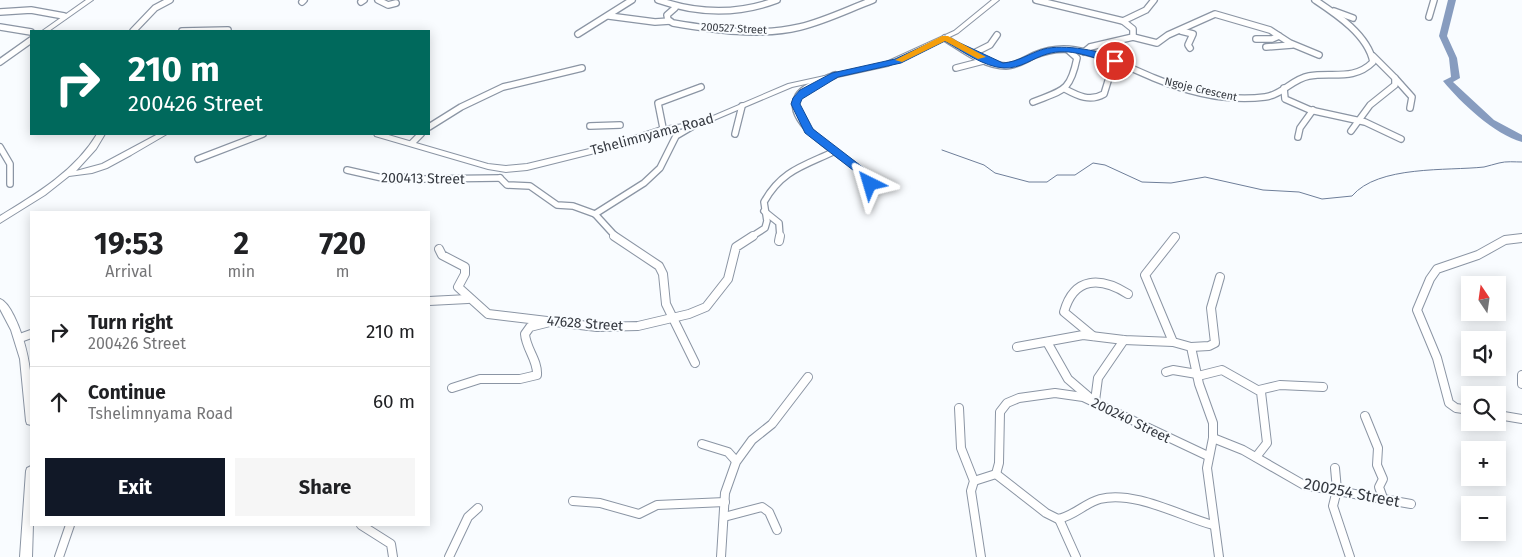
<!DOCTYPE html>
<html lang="en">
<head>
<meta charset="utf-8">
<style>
	:root { --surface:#fff; --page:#f6f6f6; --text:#202124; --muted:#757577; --line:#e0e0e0; --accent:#111827 }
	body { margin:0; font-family:"Fira Sans",sans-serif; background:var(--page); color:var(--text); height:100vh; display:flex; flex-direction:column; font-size:19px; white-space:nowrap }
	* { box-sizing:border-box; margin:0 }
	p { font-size:16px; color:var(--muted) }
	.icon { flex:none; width:28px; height:28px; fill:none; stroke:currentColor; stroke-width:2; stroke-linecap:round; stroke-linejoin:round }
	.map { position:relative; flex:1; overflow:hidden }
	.side { position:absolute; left:30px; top:211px; width:400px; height:315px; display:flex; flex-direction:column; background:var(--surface); border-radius:0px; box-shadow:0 2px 12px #0003 }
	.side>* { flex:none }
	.hud { position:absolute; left:30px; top:30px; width:400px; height:105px; border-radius:0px; box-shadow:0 2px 12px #0003; background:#00695c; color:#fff; overflow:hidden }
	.needle { width:32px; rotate:347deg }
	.tools { position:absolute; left:1461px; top:276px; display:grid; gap:10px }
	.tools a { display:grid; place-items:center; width:45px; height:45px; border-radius:0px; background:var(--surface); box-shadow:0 2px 12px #0003; font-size:25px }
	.pin { position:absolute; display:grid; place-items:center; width:42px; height:42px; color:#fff; margin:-21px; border:2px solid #fff; border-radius:50%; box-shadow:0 1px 5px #0007 }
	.me { position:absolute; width:55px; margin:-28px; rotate:320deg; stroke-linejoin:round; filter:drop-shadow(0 0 4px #0008) }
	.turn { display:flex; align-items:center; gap:18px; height:105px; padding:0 15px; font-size:22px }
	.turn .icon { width:65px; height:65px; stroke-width:2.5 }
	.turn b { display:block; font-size:35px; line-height:42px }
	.eta { display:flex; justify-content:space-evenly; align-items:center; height:85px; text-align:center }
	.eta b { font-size:30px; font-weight:700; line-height:35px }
	.button { display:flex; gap:10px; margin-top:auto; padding:10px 15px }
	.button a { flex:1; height:58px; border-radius:0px; background:var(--accent); color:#fff; font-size:20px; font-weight:700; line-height:58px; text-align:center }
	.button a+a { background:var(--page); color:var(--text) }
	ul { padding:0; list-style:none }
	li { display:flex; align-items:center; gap:15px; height:70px; padding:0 15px; border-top:1px solid var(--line) }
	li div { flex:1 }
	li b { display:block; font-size:19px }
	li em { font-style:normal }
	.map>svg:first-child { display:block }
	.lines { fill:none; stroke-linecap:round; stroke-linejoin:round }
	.stream { stroke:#6e7e99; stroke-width:1 }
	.river { fill:#879cbf; fill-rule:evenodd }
	.minor-far1-casing { stroke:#8b95a4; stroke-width:8 }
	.minor-casing { stroke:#8b95a4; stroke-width:10 }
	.tertiary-casing { stroke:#8b95a4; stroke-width:2 }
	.minor-far1 { stroke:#fff; stroke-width:5.5 }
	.minor { stroke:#fff; stroke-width:8 }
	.tertiary { fill:#fff; fill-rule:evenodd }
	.route { fill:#1a73e8; stroke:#114b97 }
	.slow { fill:#f59e0b }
	.labels { text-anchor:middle; stroke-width:4; stroke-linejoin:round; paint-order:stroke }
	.far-street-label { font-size:11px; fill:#353940; stroke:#f9fcff }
	.street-label { font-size:14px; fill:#353940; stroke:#f9fcff }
	.near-street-label { font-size:16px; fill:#353940; stroke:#f9fcff }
</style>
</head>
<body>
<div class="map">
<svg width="1522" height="557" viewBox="0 0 1522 557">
	<rect width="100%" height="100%" fill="#f9fcff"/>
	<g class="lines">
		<path class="stream" d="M942,150L984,165L995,173L1029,182H1047L1057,175H1075L1093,163L1105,165L1142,182L1171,183L1205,177L1263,190L1299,192L1322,199L1352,196C1378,165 1448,171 1484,167C1489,166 1494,164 1499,163C1506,161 1515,162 1522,162"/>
		<path class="river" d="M1448,0H1456L1447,36L1457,58L1460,78L1453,82L1494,120L1522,135V142C1494,134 1461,103 1443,81L1451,77L1449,58L1439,36Z"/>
		<g class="minor-far1-casing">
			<g id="minor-far1">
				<polyline points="378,0 388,5 396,3"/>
				<path d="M658,0C698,14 737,15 777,0"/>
				<polyline points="1036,0 1123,21 1133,29 1133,37 1090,47 1084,52"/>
				<polyline points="302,2 304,0"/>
				<polyline points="361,2 364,0"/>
				<path d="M675,8L667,15L668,20L673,23C715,30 758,37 800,27C825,21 849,9 873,0"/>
				<polyline points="1334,11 1353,18"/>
				<polyline points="0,12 31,10 64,16"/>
				<polyline points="609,16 655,22 670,21"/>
				<polyline points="1429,17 1434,0"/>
				<polyline points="1123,21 1146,10 1154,0"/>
				<polyline points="0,27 31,32"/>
				<polyline points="133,31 155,8 170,0"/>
				<polyline points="182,31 228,30"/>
				<polyline points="1181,31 1193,34 1188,45 1190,48"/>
				<polyline points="578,34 632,0"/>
				<polyline points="1133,37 1157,43 1168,35 1215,14 1270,30 1290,43 1319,55"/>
				<path d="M945,38C963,49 984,66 1006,66C1016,66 1026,59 1035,55C1047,50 1062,48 1075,50C1103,54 1128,67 1154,78C1188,92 1228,102 1265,97C1282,95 1292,79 1309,76C1332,72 1354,81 1373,62C1368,35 1336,14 1315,0"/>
				<polyline points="1256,39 1272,39 1279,36"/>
				<polyline points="1266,47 1292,45"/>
				<polyline points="974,53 990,45 997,35"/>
				<polyline points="0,62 31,40"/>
				<polyline points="956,68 987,60"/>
				<path d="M835,75C824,80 805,85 798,96C782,123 846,157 861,171C865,175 867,180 870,184"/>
				<polyline points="1395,78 1412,97 1410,108"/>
				<polyline points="1284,88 1285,99 1310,110 1365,122 1401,139"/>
				<path d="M1065,89C1078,96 1090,102 1104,94L1108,81"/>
				<path d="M1033,102C1063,90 1070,92 1077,58L1068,50"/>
				<polyline points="590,126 620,125"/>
				<polyline points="429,127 461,107 503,87 582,68"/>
				<polyline points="663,128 658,103 701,87"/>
				<polyline points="1351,131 1370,105 1395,85 1395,78 1373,56"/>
				<polyline points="735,134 742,106"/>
				<polyline points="1298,137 1300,128 1313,110"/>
				<polyline points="412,143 421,134"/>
				<polyline points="0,147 10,164 10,184"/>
				<polyline points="198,159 263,134"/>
				<polyline points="347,170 391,180 407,177 422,179 500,178"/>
				<polyline points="500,178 507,185 530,186 557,205 573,206 595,214 616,237"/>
				<polyline points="764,211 779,223 780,237"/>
				<polyline points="595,214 644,183 660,168 676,136 693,126"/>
				<path d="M751,237L765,228L767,221L764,202C781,171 803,166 833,152"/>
			</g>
		</g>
		<g class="minor-casing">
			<g id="minor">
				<polyline points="614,236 659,266 663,274 666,304 695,363"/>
				<polyline points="1175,237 1145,275 1173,342 1191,347 1199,384 1213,423 1213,438 1207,468 1219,557"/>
				<polyline points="779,241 780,236"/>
				<polyline points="439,249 442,255 465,267 465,274 458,287 488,314 597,327 638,326 689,314 706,307 728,279 736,247 753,236"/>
				<polyline points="429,301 468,299"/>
				<path d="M1093,336L1064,312C1074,276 1101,277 1128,294"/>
				<polyline points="20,338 31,334"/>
				<polyline points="1047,342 1068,379 1089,397"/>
				<polyline points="1017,347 1083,335 1124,340 1173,342"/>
				<polyline points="1191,347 1209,346 1215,343 1211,308 1220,277"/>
				<polyline points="1166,372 1173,370 1197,374"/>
				<polyline points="1522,375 1522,384"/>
				<polyline points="1198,376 1222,370 1261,392 1267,443 1256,457"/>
				<path d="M452,388L480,379H520L537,375C538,360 526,349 525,334L530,327L550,322"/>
				<polyline points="1259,390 1280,385 1323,387"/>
				<polyline points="1095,401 1098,378 1124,340"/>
				<polyline points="959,408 961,448 974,481 971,491 981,557"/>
				<polyline points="1470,410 1456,408 1449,403 1437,358 1417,310 1430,279 1437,269 1478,255 1505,240 1522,238"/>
				<polyline points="1498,415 1522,419"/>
				<polyline points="1365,416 1378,448 1377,465 1383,479 1379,487 1383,498"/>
				<polyline points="1213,438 1243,450 1304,485 1411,504"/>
				<polyline points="702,444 728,452 736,461"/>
				<polyline points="1335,468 1337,490 1333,506 1350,557"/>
				<polyline points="996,474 999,463 1000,412 1007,403 1019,398 1055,393 1083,397 1208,456"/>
				<path d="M996,474L1046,513L1058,519C1074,516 1085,503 1100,499C1134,490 1180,516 1213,525"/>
				<polyline points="974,481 996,474"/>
				<polyline points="573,501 600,503 639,514 657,505 725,502"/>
				<polyline points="724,517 762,507 769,512 777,530"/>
				<polyline points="1059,519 1076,557"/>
				<polyline points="361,525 391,544 393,557"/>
				<polyline points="59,557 70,525"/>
				<polyline points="449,557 468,517 478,508"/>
				<polyline points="721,557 725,493 736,462 752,440 772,424 808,377"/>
			</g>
		</g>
		<g class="tertiary-casing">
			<g id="tertiary">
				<polygon points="86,0 93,0 49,31 42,31"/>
				<polygon points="992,0 999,0 958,33 888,66 792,87 700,126 662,131 615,148 527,170 506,172 488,169 375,136 374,134 385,134 488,164 506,166 527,164 610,144 661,127 699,122 788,84 884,63 954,31"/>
				<path d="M97,134H105L96,149L76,171L102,164L158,134H167L131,155L107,168L92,173L69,176L45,195L0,223V216C36,194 75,171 97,134Z"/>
				<path d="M0,299C6,301 11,310 14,316C31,351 34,388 31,425L27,424L26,421L20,359L11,330L0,309Z"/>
				<polygon points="31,466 31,525 33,525 32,557 20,557 26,471 27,468"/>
			</g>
		</g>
		<use href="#minor-far1" class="minor-far1"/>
		<use href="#minor" class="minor"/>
		<use href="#tertiary" class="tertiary"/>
	</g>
	<path class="route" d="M945,36L1003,63C1018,62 1030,53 1044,49C1062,44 1105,50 1119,61L1115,64C1093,58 1070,47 1047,54C1033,58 1020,69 1004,68C984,67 962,51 945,41L901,63L838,77L802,99L800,104L813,129L865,169L875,184L873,187H866L858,174L805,133L791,104L793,98L800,90L832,73L895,59Z"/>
	<polygon class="slow" points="942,36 948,36 986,57 978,59 945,41 902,62 895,60"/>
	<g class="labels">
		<g class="far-street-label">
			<text transform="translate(734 28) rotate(3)" y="4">200527 Street</text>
			<text transform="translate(1201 89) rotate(13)" y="4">Ngoje Crescent</text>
		</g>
		<g class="street-label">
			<text transform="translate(652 134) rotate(-15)" y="5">Tshelimnyama Road</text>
			<text transform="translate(423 178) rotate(1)" y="5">200413 Street</text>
			<text transform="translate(585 323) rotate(4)" y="5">47628 Street</text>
			<text transform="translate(1131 420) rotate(26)" y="5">200240 Street</text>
		</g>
		<g class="near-street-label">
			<text transform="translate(1352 492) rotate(11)" y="6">200254 Street</text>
		</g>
	</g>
</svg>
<div class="tools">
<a><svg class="needle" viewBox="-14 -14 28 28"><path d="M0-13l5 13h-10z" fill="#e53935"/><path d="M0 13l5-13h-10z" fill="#757577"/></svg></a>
<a><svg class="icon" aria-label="sound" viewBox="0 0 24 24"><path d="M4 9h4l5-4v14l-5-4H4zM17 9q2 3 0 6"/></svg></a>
<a><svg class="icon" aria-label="search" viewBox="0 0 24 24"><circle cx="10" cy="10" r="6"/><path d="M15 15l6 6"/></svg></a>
<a>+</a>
<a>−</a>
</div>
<div class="pin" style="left:1115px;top:61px;background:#d93025"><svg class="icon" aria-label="arrive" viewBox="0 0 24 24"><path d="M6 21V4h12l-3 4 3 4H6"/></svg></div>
<svg class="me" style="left:870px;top:184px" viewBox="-20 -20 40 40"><path d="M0-17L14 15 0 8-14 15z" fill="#1a73e8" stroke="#fff" stroke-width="4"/></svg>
<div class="hud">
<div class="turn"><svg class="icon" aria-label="right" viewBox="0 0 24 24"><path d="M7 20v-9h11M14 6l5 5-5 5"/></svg><div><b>210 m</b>200426 Street</div></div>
</div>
<section class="side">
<div class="eta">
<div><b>19:53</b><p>Arrival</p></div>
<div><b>2</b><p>min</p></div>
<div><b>720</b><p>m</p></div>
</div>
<ul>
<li><svg class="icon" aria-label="right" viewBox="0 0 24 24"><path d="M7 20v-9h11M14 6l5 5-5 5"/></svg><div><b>Turn right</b><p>200426 Street</p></div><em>210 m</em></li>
<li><svg class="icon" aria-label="ahead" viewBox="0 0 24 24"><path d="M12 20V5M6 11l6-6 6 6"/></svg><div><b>Continue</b><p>Tshelimnyama Road</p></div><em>60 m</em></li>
</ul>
<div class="button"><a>Exit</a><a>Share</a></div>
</section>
</div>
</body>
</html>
